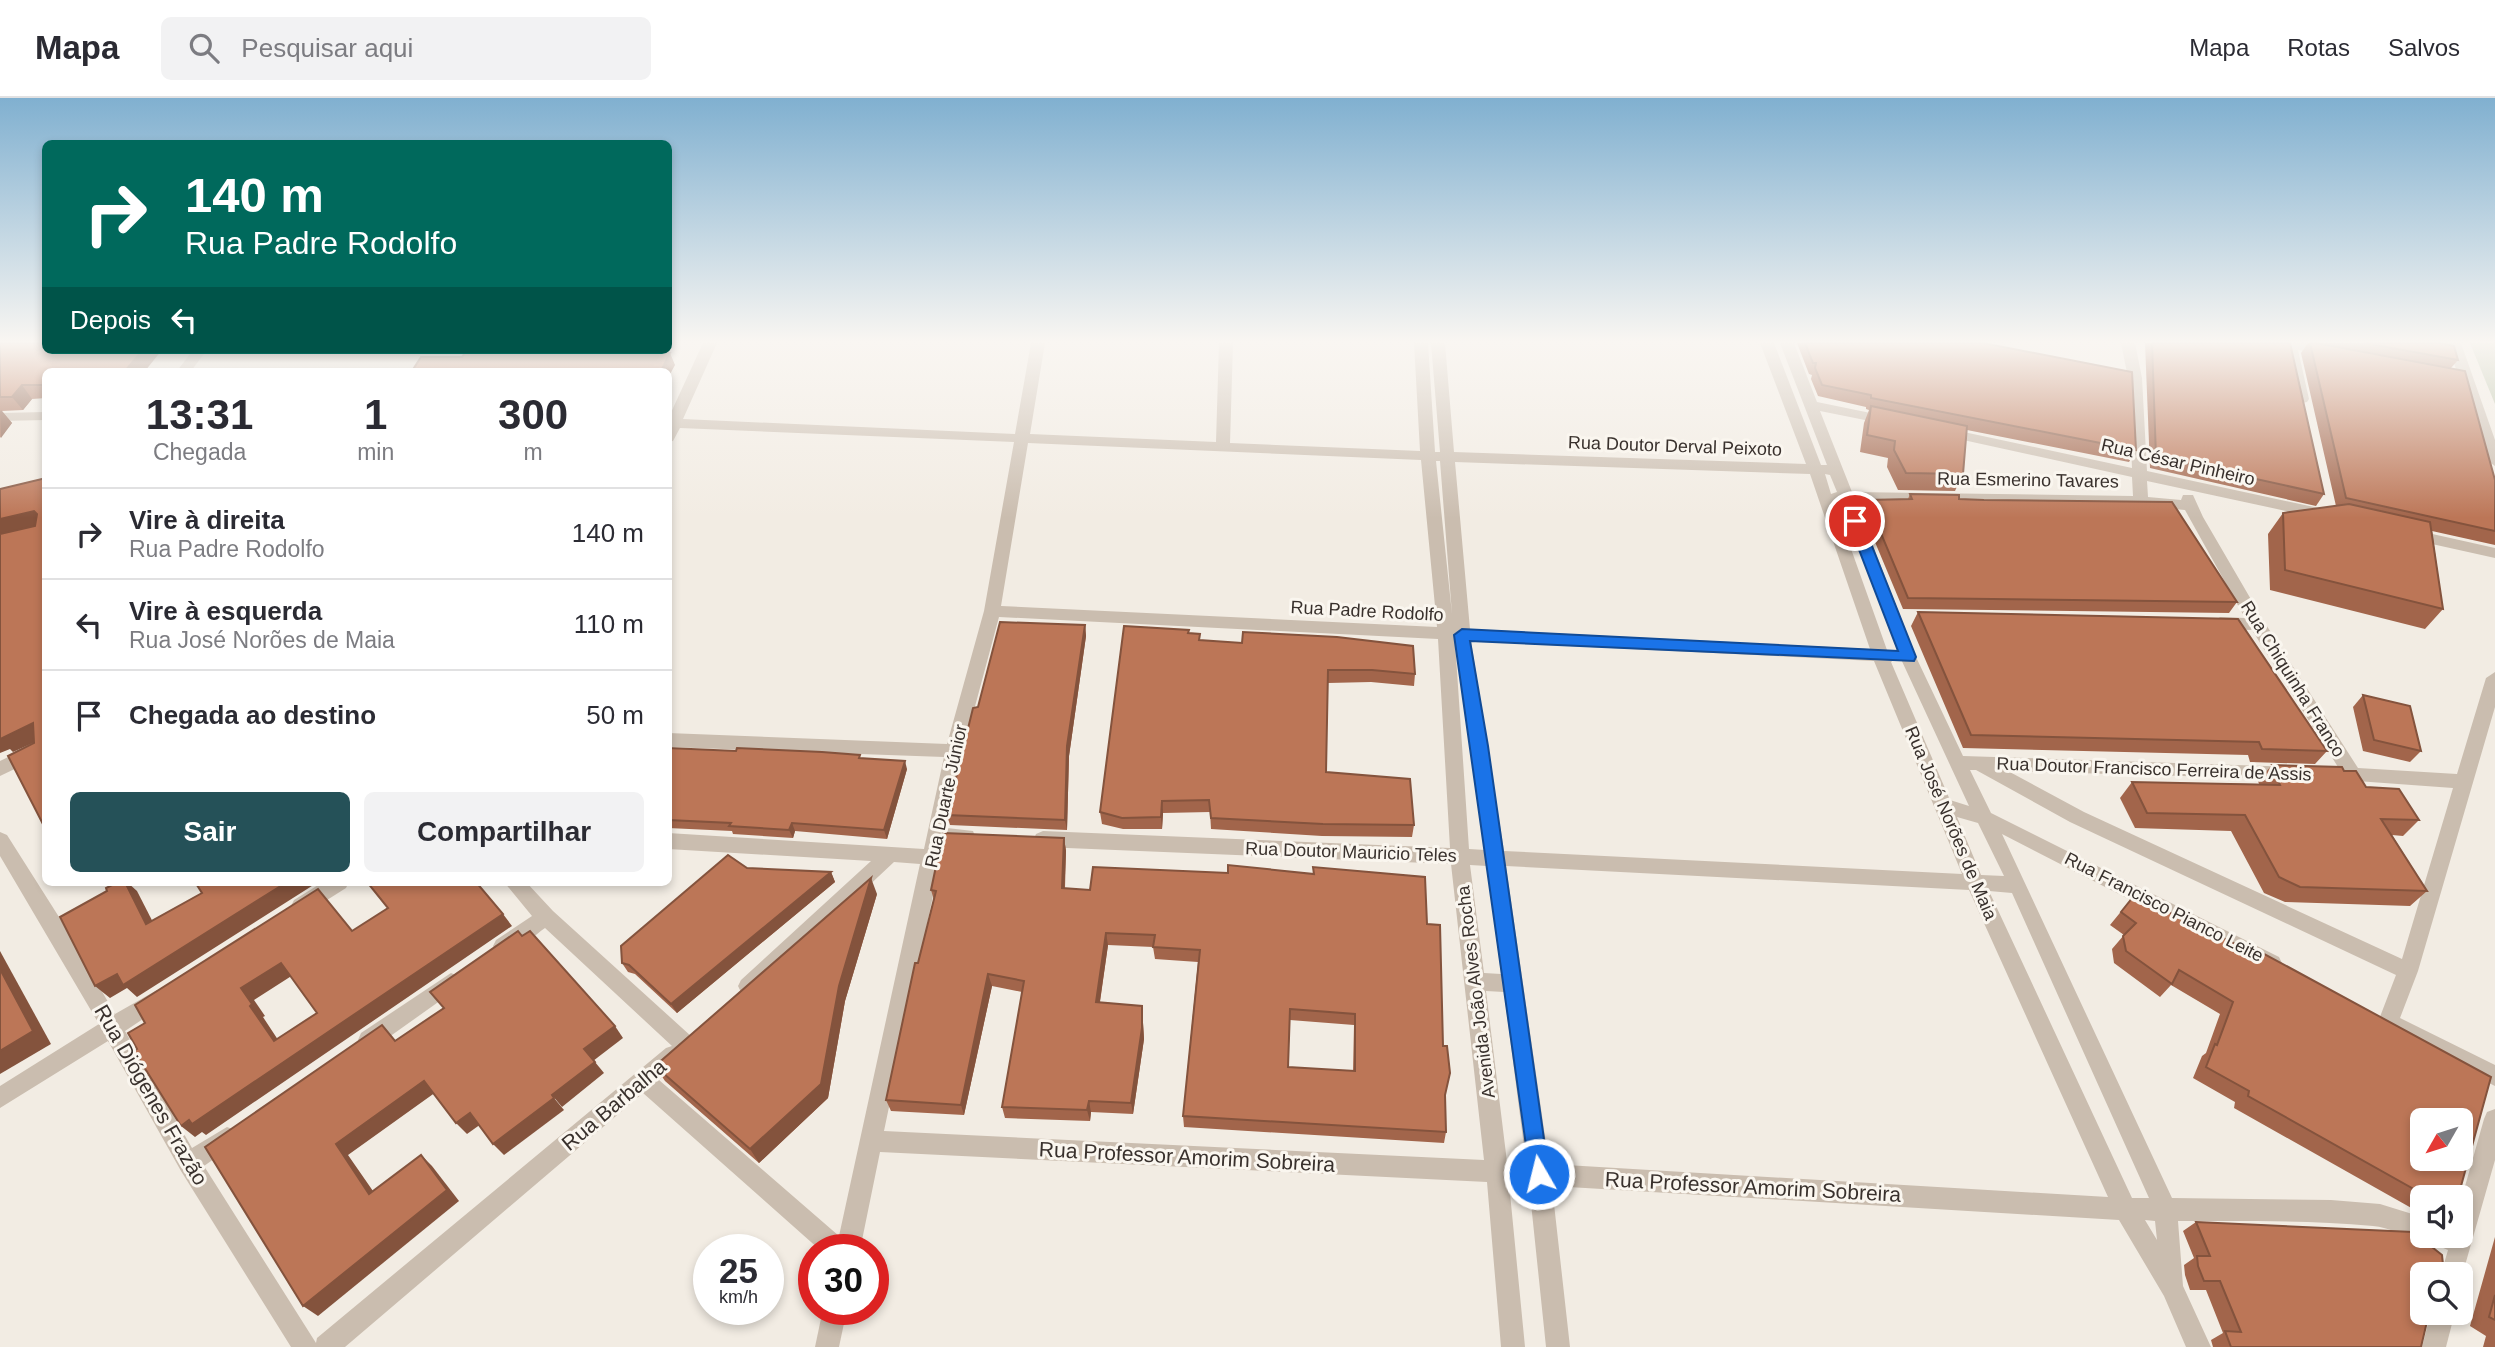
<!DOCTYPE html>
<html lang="pt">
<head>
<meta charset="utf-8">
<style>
	:root { --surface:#fff; --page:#f2f2f3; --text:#2b2b33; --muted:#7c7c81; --line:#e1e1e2; --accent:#255158 }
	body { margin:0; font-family:Arial,sans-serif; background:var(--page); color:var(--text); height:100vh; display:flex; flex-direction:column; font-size:26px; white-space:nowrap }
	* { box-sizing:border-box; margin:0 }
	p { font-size:23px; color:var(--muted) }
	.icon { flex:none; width:38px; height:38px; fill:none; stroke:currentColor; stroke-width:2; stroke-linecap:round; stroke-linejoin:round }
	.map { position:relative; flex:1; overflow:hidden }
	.sheet { position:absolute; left:42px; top:270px; width:630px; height:518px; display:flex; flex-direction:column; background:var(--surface); border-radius:10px; box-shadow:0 4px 10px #0003 }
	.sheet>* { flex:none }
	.guide { position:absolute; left:42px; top:42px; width:630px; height:214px; border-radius:10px; box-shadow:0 4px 10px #0003; background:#00695c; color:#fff; overflow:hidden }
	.needle { width:46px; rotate:231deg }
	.controls { position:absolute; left:2410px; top:1010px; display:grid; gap:14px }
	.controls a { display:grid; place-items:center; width:63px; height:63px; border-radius:10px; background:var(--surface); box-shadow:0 4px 10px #0003; font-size:35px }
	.speed { position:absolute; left:693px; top:1136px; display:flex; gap:14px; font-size:35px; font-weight:700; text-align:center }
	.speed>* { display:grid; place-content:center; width:91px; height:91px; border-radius:50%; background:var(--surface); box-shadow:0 4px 10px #0003; line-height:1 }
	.speed small { font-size:18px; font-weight:400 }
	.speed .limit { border:10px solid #d22; background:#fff; color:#111 }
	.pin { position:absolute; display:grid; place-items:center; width:60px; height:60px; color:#fff; margin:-30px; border:4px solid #fff; border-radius:50%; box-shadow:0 2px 7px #0007 }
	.me { position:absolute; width:77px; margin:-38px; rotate:352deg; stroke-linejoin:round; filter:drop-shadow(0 0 5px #0008) }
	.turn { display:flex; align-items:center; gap:24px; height:147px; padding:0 28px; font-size:32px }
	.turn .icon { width:91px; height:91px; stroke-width:2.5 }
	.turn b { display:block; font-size:49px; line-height:60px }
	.then { display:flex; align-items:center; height:66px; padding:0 28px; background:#0003; gap:14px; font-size:26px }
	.eta { display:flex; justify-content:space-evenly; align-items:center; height:119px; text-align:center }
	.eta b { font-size:42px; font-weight:700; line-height:49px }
	.primary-button { display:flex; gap:14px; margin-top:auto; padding:14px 28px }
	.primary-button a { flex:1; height:80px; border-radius:10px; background:var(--accent); color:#fff; font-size:28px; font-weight:700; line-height:80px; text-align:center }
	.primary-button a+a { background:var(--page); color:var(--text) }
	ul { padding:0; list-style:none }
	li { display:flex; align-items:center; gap:21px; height:91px; padding:0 28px; border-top:2px solid var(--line) }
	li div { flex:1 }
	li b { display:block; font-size:26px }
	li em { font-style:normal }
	header { display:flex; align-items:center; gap:42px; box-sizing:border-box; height:98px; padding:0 35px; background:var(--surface); border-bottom:2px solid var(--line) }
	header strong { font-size:33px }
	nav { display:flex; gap:38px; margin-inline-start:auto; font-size:24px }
	.search { width:490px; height:63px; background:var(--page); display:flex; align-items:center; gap:18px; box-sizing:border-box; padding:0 24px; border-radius:10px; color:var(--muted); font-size:26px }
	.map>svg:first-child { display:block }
	.green { fill:#b5c0a4 }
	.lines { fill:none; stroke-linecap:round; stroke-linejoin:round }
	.minor { fill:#cabdaf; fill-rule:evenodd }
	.wall { fill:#a2654b; fill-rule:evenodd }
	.shaded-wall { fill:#84533d }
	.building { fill:#bc7657; stroke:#84533d; stroke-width:2; fill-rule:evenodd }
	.route { fill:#1a73e8; stroke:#114b97; stroke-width:2 }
	.labels { text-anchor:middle; stroke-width:6; stroke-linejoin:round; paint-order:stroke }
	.street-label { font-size:18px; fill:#39312d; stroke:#faf6ef }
	.near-street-label { font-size:21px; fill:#39312d; stroke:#faf6ef }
</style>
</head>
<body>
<header>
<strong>Mapa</strong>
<div class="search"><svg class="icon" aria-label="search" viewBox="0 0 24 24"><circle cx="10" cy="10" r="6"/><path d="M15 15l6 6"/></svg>Pesquisar aqui</div>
<nav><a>Mapa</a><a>Rotas</a><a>Salvos</a></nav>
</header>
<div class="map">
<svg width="2495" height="1249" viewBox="0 0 2495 1249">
	<rect width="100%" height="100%" fill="#f2ece3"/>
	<polygon class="green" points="2470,245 2495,245 2495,306"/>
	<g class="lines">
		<g class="minor">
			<path d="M703,245H717L683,321L1015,336L1031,245H1045L1030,336L1216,344L1219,245H1233L1230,345L1420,353L1414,245H1428L1435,354H1440L1431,245H1445L1454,354L1806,366L1760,245H1774L1821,367H1827L1780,245H1794L1817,304L1890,319L1897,323L1890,327L1820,313L1852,394L2133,398L2132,379L1945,338L1938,334L1945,330L2132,370L2128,280L2121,245H2135L2142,280L2147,373L2328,412L2336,417L2328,422L2147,383L2148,399L2181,402L2183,397H2193L2203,419L2263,522L2358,670L2457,676L2486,580L2495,574V609L2418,873L2400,920L2495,967V988L2381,931L2378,924L2396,877L2070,724L1976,672H1970L1991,715L2279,859L2282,865L2279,871L2272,874L2265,871L2002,736L2172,1100L2331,1102L2380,1106L2422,1119V1138H2430C2413,1145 2392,1129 2373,1128C2308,1122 2243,1123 2178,1123L2183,1188L2211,1249H2186L2164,1198L2119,1122L1552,1088L1570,1249H1546L1529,1086L1509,1085L1525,1249H1501L1487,1084L880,1054L860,1152H820L643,995L345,1249H291L181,1073L108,943L0,1010V988L99,926L0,758V734L7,737L59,819L115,916L157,892L164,895L167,901L164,907L125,933L192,1050L227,1029L235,1032L238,1039L235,1046L204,1068L316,1245L317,1240L666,950L672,948L545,830C532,839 512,860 496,854L493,848L496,842L532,818L504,784H526L553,813L692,939L696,946L692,953L682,955L680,964L659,982L839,1138L920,766L894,764L755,894L748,897L741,894L738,888L741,882L871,763L668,751V735L924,751L944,659L668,649V635L947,646L984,513L1014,344L680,330L673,343L668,344V321ZM1028,345L1421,362L1437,529L1001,508ZM1436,363H1440L1452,516ZM1455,364L1810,376L1870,551L1470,531ZM1825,376L1830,377L1837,394L1831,396ZM1834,403L1841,404L1900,559L1969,708L1950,702L1891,564L1898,558L1896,554L1887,552ZM1856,404L2141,408L2185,412L2245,520L2220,519L2212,525L2220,531L2252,532L2338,669L2329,671L2326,676L2329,681L2453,690L2402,861L2084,714L2008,673L2289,681L2295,679L2298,674L2295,669L1963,658L1916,559ZM999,519L1438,541L1450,750L1043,733L1036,736L1034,741L1036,746L1043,749L1451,766L1484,1062L884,1033L944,745L973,743L975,738L973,733L947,730L963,653ZM1471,543L1874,563L1962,776L1504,753ZM1455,544L1485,752L1469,751ZM1957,719L1978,725L2004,778L1981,777ZM1470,767L1487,768L1501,876L1484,875ZM1506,768L1969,792L2108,1099L1549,1066ZM1989,793L2012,795L2149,1100H2132ZM1486,893L1504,894L1526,1064H1507ZM2145,1122L2155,1123L2157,1142Z"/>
			<polygon points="2277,245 2305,245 2334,250 2336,253 2329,257 2298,252 2309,301 2307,304 2302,305 2295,301 2284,249"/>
			<polygon points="2447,245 2461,245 2495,342 2495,368 2488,363"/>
			<polygon points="193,252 207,252 191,273 177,273"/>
			<polygon points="46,314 46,322 0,323 0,315"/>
			<polygon points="2410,431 2495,450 2495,460 2405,440 2402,436"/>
			<polygon points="46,641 46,656 0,678 0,663"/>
			<polygon points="323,784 349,784 346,790 308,814 301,816 294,814 291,808 294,802"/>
			<polygon points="451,875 458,878 461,884 458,890 375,949 368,951 361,949 358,942 361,935"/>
			<polygon points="2495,1011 2495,1062 2460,1185 2460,1176 2441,1176 2448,1152 2434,1146 2430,1138 2460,1138 2460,1106 2484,1021 2487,1014"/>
			<polygon points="823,1211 847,1211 839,1249 815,1249"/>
			<polygon points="2431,1214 2455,1214 2446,1249 2422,1249"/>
		</g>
	</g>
	<g class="wall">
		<polygon points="0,245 46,273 46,300 32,301 23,312 2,313 12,325 0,340"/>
		<polygon points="1797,245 1983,245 2136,352 2129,364 1967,332 1963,376 1955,393 1898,392 1887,369 1888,360 1860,354 1864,325 1869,312 1866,311 1866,309 1818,298 1811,281 1812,277 1809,276"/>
		<polygon points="2145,245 2290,245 2324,396 2316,408 2150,370"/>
		<polygon points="2308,245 2441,245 2458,262 2451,270 2495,382 2495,447 2432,433 2443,511 2425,531 2270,492 2268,436 2283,415 2336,408 2301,255"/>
		<polygon points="1910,396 1959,401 2237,504 2229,515 1903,511 1862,413 1867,402 1908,401"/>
		<polygon points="1918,514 2327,653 2315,666 2250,664 2248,657 1963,650 1911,528"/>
		<polygon points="1085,527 1086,538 1069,658 1067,732 950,727 947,717 978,609"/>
		<polygon points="1189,535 1200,542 1415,576 1414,588 1371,584 1328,585 1326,674 1414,727 1412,739 1322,738 1211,731 1210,714 1163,715 1162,731 1123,731 1102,726 1100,714"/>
		<polygon points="2363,597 2421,653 2410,664 2363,653 2353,609"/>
		<polygon points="668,650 862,661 907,671 887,741 795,733 793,740 733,736 732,733 668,730"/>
		<polygon points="2272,667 2344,673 2366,689 2419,722 2403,738 2392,737 2427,793 2410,808 2285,804 2264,795 2231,733 2135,730 2120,700 2132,684 2259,686 2258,683"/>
		<path d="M1064,740L1066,753L1065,790L1090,792L1228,775L1313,776V769L1427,826L1445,997L1446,1034L1444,1045L1184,1029L1183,1018L1198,864L1155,861L1153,849L1108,847L1100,904L1142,908L1144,941L1133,1016L1091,1014L1090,1023L1005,1020L1002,1009L1022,894L992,888L964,1017L891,1013L886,1002L934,802L931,792ZM1290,922L1354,927L1353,973L1288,969Z"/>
		<polygon points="747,770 831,774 835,784 677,915 635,876 628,874 622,865"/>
		<polygon points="2137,794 2208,838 2211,834 2253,855 2257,852 2458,1099 2422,1099 2422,1116 2234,1010 2235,1004 2193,980 2202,958 2206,955 2220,916 2171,887 2160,899 2114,865 2112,851 2124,837 2110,827"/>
		<polygon points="877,796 845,903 828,1000 759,1065 665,983 655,968"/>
		<polygon points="2196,1124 2429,1215 2421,1249 2213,1249 2211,1242 2223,1235 2206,1192 2190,1192 2185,1177 2184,1167 2194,1160 2183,1133"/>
		<polygon points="2495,1139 2495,1249 2483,1249 2486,1238 2470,1228"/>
	</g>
	<g class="shaded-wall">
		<polygon points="143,252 162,252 145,273 125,273"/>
		<polygon points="670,255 675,267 668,280 668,273 661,273"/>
		<polygon points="22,287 32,301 23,312 12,299"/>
		<polygon points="1,312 12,325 1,340 0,314"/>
		<polygon points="34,413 45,426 0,437 0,421"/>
		<polygon points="1085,527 1086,538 1069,658 1067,732 1065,722 1067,648"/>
		<polygon points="33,625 46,639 13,654 10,651 0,655 0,640"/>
		<polygon points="905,663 907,671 887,741 884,732"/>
		<polygon points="1162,703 1163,715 1162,731 1161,719"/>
		<polygon points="792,725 795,733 793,740 789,732"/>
		<polygon points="1064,740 1066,753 1064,802 1062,790"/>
		<polygon points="831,774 835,784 677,915 671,906"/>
		<polygon points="871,780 877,796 845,903 828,1000 759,1065 750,1051 839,888"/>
		<polygon points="125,784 127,784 137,793 160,838 146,826"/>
		<polygon points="287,784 313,784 315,786 137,899 127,890 110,900 95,888"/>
		<polygon points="503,816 512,828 206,1037 202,1034 195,1039 181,1028"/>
		<polygon points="1106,835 1108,847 1098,916 1096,904"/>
		<polygon points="0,853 51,946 0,976"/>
		<polygon points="281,865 293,877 254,902 265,918 263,919 286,954 274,943 250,908 241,890"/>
		<polygon points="988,876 992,888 964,1017 961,1007"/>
		<polygon points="1142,908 1144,941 1133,1016 1131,1005"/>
		<polygon points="615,928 623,940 593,963 584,951"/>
		<polygon points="595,964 604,975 562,1009 552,997"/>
		<polygon points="424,983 436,994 348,1057 382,1106 369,1096 336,1046"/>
		<polygon points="554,1000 564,1012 504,1057 493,1046"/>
		<polygon points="1089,1003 1091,1014 1090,1023 1087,1012"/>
		<polygon points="470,1015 481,1026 467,1036 456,1025"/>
		<polygon points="421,1057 432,1068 459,1103 318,1218 303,1208"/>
	</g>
	<g class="building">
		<polygon points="0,245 46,245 46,252 143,252 125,273 46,273 46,287 22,287 12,299 0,299"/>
		<polygon points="1805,245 1983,245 2132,274 2136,352 1871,300 1871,297 1822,287 1815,270 1816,265 1813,265"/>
		<polygon points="2152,245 2290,245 2324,396 2156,359"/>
		<polygon points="2310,245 2316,245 2465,273 2495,382 2495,433 2346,400"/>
		<polygon points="2364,245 2441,245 2454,248 2458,262"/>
		<polygon points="467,252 561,252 670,255 661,273 412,273 421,259 462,259"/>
		<polygon points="1871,308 1967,328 1963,376 1906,375 1894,352 1895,343 1867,337"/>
		<polygon points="46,380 46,732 8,658 34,645 33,625 0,641 0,436 35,428 37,416 34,413 0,421 0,391"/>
		<polygon points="1910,396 1959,397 1959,401 1984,402 2172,404 2237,504 1908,500 1867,402 1912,401"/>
		<polygon points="2349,406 2430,424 2443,511 2285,472 2283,415"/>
		<polygon points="1918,514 2238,521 2327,653 2262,651 2259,644 1971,637"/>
		<polygon points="1000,524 1085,527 1067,648 1065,722 947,717 973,610 978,609"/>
		<polygon points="1124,528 1189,532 1188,535 1200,536 1199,542 1242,545 1243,534 1337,539 1413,548 1415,576 1372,572 1328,572 1326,674 1410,681 1414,727 1323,726 1211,720 1209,702 1162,703 1161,719 1122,720 1100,714"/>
		<polygon points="2363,597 2410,608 2421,653 2374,642"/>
		<polygon points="668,650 736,653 737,650 822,654 860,657 859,660 905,663 884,732 792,725 789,732 729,728 731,725 668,722"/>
		<polygon points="2272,667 2342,669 2344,673 2356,673 2366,689 2399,691 2419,722 2381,721 2427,793 2300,789 2279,779 2245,717 2147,715 2132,684 2280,687"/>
		<path d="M943,735L1064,740L1062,790L1090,792L1093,769L1228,775V767L1314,776L1313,769L1425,779L1427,826L1440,827L1443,948H1447L1450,975L1445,997L1446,1034L1183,1018L1200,852L1153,849L1155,837L1106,835L1096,904L1142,908V930L1131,1005L1089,1003L1087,1012L1002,1009L1024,883L988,876L961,1007L886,1002L915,865H918L936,793L931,792ZM1290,911L1355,916V973L1288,969Z"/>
		<polygon points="728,757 747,770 831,774 671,906 629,867 622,865 621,848"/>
		<polygon points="871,780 839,888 821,986 750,1051 655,968"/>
		<polygon points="118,784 125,784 146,826 202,795 195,784 287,784 123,887 117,876 95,888 60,819 107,793 106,790"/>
		<path d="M367,784H476L503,816L192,1026L189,1022L181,1028L134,953L137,951L128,935L145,925L135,907L318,791L352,833L388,810ZM281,865L317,915L274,943L250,908L252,906L241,890Z"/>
		<path d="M2137,794L2209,839L2211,834L2255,856L2257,852L2491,979L2458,1099H2428L2248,998L2249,993L2206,969L2215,946L2217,947L2233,904L2179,872L2172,886L2126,853L2123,838L2136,825L2121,814ZM2422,1022H2460V1060H2422Z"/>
		<polygon points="518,833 522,838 530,833 615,928 584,951 595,964 552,997 554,1000 493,1046 470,1015 456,1025 424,983 336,1046 369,1096 421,1057 447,1092 303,1208 205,1049 382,927 395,943 444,910 430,894"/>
		<polygon points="0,871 33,933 0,953"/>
		<polygon points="2196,1124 2413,1134 2442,1157 2444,1176 2422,1176 2422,1214 2430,1214 2429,1215 2421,1249 2231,1249 2225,1233 2241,1234 2220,1183 2204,1183 2198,1168 2197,1158 2210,1158"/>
		<polygon points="2495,1197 2495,1222 2489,1219"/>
	</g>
	<linearGradient id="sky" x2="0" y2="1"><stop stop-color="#80b0d0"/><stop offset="0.58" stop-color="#f9f6f2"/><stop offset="1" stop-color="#f9f6f2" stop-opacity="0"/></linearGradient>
	<rect width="2495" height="420" fill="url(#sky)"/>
	<polygon class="route" points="1855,418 1862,423 1916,559 1914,563 1470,543 1488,648 1549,1076 1546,1083 1539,1086 1531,1083 1454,537 1462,531 1898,553 1848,423"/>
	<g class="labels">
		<g class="street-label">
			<text transform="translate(1675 348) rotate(2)" y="6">Rua Doutor Derval Peixoto</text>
			<text transform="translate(2178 364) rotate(13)" y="6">Rua César Pinheiro</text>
			<text transform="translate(2028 382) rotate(1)" y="6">Rua Esmerino Tavares</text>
			<text transform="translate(1367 513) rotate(3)" y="6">Rua Padre Rodolfo</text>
			<text transform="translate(2293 581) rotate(58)" y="6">Rua Chiquinha Franco</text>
			<text transform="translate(2154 671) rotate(2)" y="6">Rua Doutor Francisco Ferreira de Assis</text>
			<text transform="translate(946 698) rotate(-78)" y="6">Rua Duarte Júnior</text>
			<text transform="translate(1951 725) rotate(67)" y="6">Rua José Norões de Maia</text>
			<text transform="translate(1351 754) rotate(2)" y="6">Rua Doutor Mauricio Teles</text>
			<text transform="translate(2164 809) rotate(27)" y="6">Rua Francisco Pianco Leite</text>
			<text transform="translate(1476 894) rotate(-97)" y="6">Avenida João Alves Rocha</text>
		</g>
		<g class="near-street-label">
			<text transform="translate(151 997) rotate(60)" y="7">Rua Diógenes Frazão</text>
			<text transform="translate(614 1007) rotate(-40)" y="7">Rua Barbalha</text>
			<text transform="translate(1187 1059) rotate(3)" y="7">Rua Professor Amorim Sobreira</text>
			<text transform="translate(1753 1089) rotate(3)" y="7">Rua Professor Amorim Sobreira</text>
		</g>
	</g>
</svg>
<div class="controls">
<a><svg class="needle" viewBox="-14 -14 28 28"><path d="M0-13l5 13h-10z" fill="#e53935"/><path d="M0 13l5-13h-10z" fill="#7c7c81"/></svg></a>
<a><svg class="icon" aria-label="sound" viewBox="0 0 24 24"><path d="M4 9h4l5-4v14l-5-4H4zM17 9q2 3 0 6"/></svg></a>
<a><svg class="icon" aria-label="search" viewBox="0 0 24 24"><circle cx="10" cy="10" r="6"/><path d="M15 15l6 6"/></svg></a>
</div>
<div class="speed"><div>25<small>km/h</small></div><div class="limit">30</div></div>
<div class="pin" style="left:1855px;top:423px;background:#d93025"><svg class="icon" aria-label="arrive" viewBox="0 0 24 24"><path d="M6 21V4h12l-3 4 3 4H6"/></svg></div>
<svg class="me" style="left:1539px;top:1076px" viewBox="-20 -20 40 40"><circle r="17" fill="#1a73e8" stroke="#fff" stroke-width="3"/><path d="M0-11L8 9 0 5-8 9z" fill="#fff"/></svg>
<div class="guide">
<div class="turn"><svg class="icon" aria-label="right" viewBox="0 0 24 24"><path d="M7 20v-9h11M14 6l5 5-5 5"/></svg><div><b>140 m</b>Rua Padre Rodolfo</div></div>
<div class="then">Depois<svg class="icon" aria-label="left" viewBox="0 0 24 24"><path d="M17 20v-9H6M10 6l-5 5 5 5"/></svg></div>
</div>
<section class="sheet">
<div class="eta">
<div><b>13:31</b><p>Chegada</p></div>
<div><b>1</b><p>min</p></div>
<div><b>300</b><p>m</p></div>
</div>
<ul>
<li><svg class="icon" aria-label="right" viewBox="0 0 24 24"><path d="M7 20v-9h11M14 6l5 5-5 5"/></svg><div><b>Vire à direita</b><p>Rua Padre Rodolfo</p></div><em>140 m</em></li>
<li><svg class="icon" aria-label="left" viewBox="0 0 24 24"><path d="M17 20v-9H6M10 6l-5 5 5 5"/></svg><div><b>Vire à esquerda</b><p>Rua José Norões de Maia</p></div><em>110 m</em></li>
<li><svg class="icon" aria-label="arrive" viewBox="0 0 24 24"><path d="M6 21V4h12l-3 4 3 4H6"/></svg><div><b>Chegada ao destino</b></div><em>50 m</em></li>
</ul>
<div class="primary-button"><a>Sair</a><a>Compartilhar</a></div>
</section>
</div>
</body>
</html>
